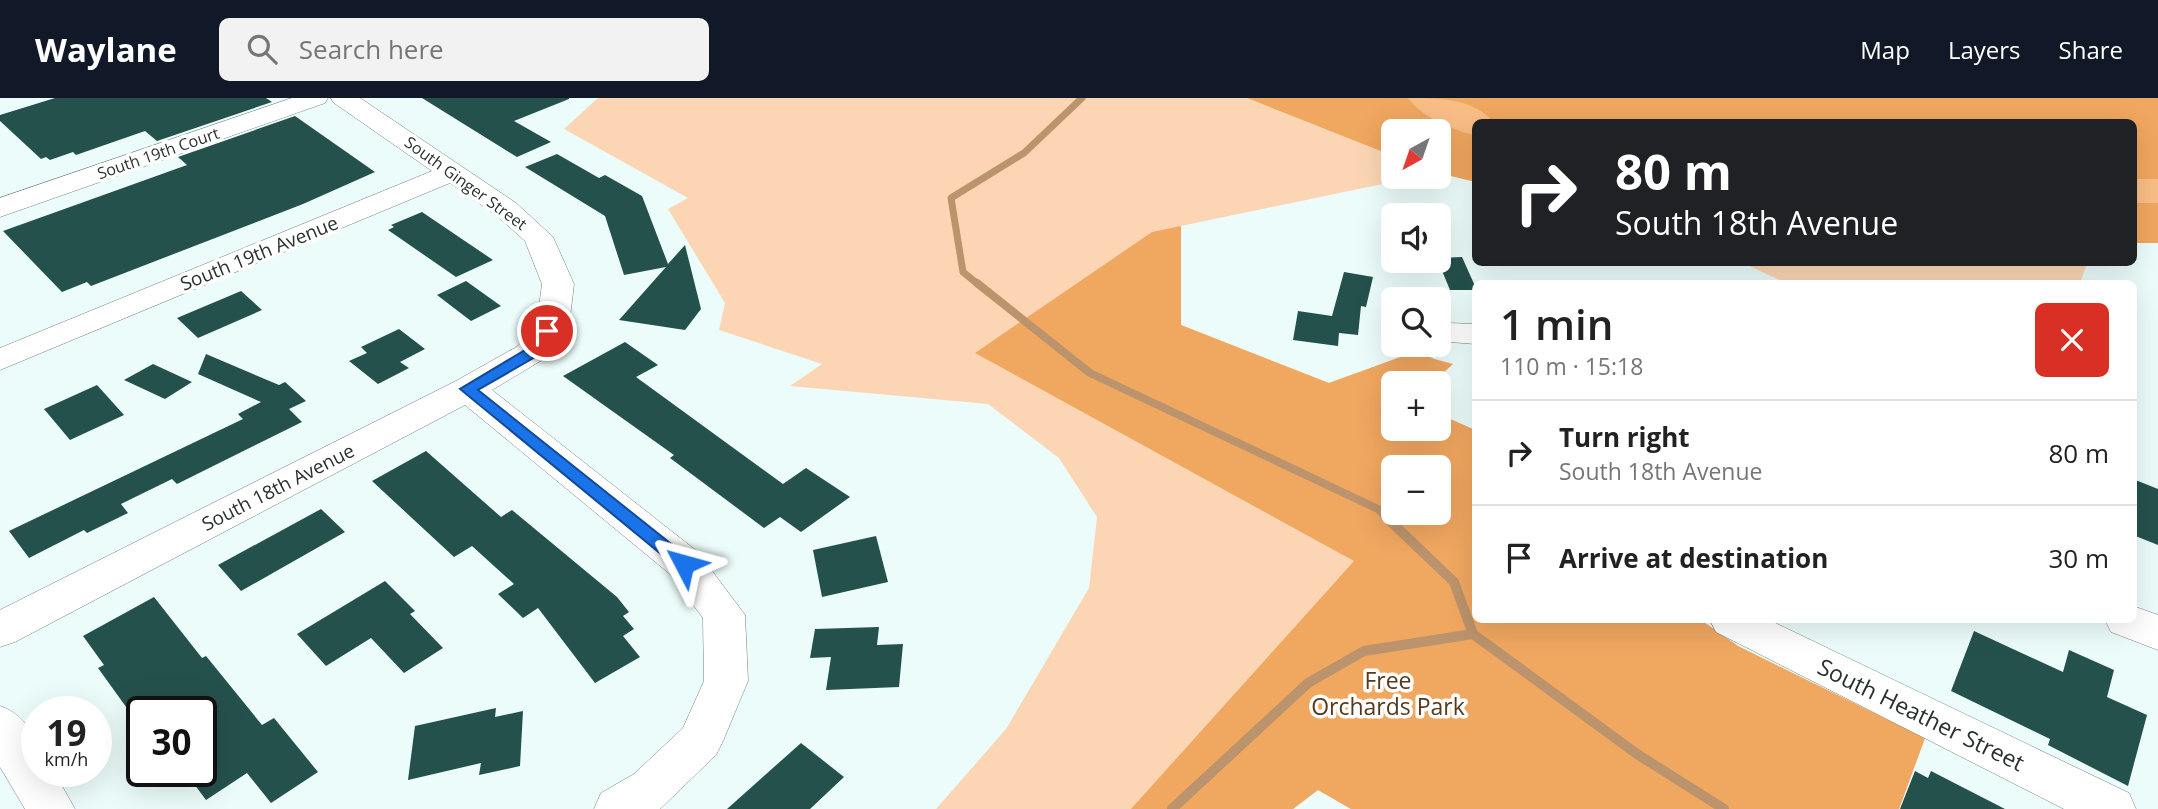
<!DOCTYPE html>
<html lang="en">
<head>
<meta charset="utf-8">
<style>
	:root { --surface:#fff; --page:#f2f2f2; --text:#222; --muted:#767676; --line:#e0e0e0; --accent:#111827 }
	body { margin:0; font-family:"Open Sans",sans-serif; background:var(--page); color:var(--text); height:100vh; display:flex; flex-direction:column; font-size:26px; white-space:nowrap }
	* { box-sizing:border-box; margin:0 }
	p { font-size:23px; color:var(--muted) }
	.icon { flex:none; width:38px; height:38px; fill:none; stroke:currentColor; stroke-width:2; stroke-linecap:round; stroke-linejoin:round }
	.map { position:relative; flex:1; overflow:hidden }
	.drawer { position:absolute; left:1472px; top:182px; width:665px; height:343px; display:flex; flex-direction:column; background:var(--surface); border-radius:10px; box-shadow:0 7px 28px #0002 }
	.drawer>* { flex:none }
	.hud { position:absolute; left:1472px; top:21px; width:665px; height:147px; border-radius:10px; box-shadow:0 7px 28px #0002; background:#202124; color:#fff; overflow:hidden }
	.needle { width:46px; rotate:220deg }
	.buttons { position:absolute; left:1381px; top:21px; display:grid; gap:14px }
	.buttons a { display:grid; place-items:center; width:70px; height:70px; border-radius:10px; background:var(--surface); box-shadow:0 7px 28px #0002; font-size:35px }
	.speed { position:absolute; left:21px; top:598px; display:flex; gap:14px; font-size:35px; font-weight:700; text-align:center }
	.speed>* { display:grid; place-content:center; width:91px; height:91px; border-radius:50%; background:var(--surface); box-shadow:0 7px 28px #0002; line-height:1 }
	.speed small { font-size:18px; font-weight:400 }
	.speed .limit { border:4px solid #111; border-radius:10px; background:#fff; color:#111 }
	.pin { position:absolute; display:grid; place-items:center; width:60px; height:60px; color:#fff; margin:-30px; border:4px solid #fff; border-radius:50%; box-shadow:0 2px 7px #0007 }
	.me { position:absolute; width:77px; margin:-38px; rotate:309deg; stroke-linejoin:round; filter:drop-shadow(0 0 5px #0008) }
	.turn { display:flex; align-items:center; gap:24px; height:147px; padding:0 28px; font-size:32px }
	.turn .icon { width:91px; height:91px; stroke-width:2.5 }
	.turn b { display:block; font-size:49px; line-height:60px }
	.round { display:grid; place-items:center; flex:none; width:74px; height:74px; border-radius:10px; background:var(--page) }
	.overview { display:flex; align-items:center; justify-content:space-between; height:119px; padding:0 28px }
	h1 { font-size:42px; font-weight:600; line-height:52px }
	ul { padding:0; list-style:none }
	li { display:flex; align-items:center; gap:21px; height:105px; padding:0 28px; border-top:2px solid var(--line) }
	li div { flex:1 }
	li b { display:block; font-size:26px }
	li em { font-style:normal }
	header { display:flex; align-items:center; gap:42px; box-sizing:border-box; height:98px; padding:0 35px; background:var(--accent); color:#fff }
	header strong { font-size:33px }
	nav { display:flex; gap:38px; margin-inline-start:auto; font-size:24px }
	.search { width:490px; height:63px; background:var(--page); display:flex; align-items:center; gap:18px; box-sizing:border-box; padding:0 24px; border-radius:10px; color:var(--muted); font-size:26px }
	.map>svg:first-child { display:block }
	.green { fill:#fcd6b4; fill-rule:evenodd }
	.forest { fill:#f0a760; fill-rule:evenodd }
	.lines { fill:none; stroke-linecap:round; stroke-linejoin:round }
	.stream-far2 { stroke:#bb936c; stroke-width:7 }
	.stream-far1 { stroke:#bb936c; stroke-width:8 }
	.stream { stroke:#bb936c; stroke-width:10 }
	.river { fill:#f9be86; fill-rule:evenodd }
	.building { fill:#25514c }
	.minor-casing { stroke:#758482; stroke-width:1 }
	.minor { fill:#fff; fill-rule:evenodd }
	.route { fill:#1a73e8; stroke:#114b97; stroke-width:2 }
	.labels { text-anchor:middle; stroke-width:7; stroke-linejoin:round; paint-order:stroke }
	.far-street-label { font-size:16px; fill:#2a302f; stroke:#fff }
	.street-label { font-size:19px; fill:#2a302f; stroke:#fff }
	.near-park-label { font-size:23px; fill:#57391b; stroke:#fff }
	.near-street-label { font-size:23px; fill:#2a302f; stroke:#fff }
</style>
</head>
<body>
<header>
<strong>Waylane</strong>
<div class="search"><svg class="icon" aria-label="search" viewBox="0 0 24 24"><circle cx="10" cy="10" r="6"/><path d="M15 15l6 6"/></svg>Search here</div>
<nav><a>Map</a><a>Layers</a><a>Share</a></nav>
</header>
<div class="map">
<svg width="2158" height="711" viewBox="0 0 2158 711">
	<rect width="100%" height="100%" fill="#ebfcfa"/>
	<g class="green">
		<path d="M598,0H1247L1393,58V79H1416L1181,128V227L1329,285L1417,253L1434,261L1453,266L1432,285H1393V331H1438L1439,316L1475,332V522H1701L1738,548L1925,640L1899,711H1351L1318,692L1293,711H936L1006,631L1089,490L1097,419L1059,360L988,306L790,288L822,266L719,232L725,205L668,111L688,100L564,31ZM1393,369H1438V415H1393Z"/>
		<polygon points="1743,165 2087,165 2080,186 1786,185"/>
	</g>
	<g class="forest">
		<polygon points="1247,0 2158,0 2158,145 2133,145 2133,24 1475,24 1475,84 1439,75 1438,33 1393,33 1393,58"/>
		<path d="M1181,128V227L1329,285L1417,253L1434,261L1453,266L1432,285H1393V331H1438L1439,316L1475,332V522H1701L1738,548L1925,640L1899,711H1351L1318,692L1293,711H1131L1354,463L975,255L1152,134ZM1393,369H1438V415H1393Z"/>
	</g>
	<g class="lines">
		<polyline class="stream-far2" points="979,187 963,174 951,100 1024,55 1082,0"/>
		<polyline class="stream-far1" points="977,185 1090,275 1378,411 1387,420"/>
		<g class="stream">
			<polyline points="1385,418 1454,484 1473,536 1637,656 1724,711"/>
			<polyline points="1172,711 1308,585 1364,553 1473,536"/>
		</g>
		<g class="river">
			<path d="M1408,0C1437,0 1474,0 1493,24H1475V37C1454,33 1420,18 1408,0Z"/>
			<rect x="2133" y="81" width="25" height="24"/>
		</g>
	</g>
	<g class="building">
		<polygon points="55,0 266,0 272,4 157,43 145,33 76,57 73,54 50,62 46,59 41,61 0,23 0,17"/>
		<polygon points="422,0 569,0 569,1 514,23 551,44 517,59"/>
		<polygon points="295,18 375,74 303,106 91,188 87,184 62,194 3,133 187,67 178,59"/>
		<polygon points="557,56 599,80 605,77 642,98 668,166 685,147 701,211 685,232 619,222 666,169 624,177 605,118 525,69"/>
		<polygon points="422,114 493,162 456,179 388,132 394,129 391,127"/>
		<polygon points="1462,159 1475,188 1475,192 1450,192 1438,163 1438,160"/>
		<polygon points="1344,174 1373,179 1366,209 1361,208 1358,237 1339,235 1338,248 1293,242 1298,213 1332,218"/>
		<polygon points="466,183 501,208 471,223 437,197"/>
		<polygon points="241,193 262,212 198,240 177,220"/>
		<polygon points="399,231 425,251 400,264 409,270 378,286 349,263 367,255 361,249"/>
		<polygon points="625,244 658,267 636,279 783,386 806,370 850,399 801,434 780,419 764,430 670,360 674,357 563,278"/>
		<polygon points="206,256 279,287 285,284 306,303 289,311 302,324 177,386 172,381 121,406 128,415 87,435 84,432 29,460 9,433 243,321 238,316 261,304 198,276"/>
		<polygon points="153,266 192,284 165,301 124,282"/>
		<polygon points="97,287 124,317 70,342 44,311"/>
		<polygon points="426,353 501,419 512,412 617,499 629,514 623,518 634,531 623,538 640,559 595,585 538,510 523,520 498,496 514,486 472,448 454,459 372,383"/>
		<polygon points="2133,381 2158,391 2158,447 2133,437"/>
		<polygon points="321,411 345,434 241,493 218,467"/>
		<polygon points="876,438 888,484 822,499 813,452"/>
		<polygon points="385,483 415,513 410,516 443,550 404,575 371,540 326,568 297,536"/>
		<polygon points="154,499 202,560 206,558 262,627 274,620 318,674 271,705 247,675 206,702 186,675 201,674 201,614 142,613 142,631 98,570 104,567 83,538"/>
		<polygon points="879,529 877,547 903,546 899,589 826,592 831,559 810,560 815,531"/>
		<polygon points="1974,533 2063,574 2069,552 2114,572 2107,599 2147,617 2128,688 2048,647 2050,641 1951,593"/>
		<polygon points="496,610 495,619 523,613 520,668 479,677 481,665 408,682 415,628"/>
		<polygon points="801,645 844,679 810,711 727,711"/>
		<polygon points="1915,673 1928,680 1931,673 2005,711 1900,711"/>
	</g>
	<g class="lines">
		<g class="minor-casing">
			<g id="minor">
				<polygon points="292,0 328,0 325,5 0,119 0,100"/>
				<polygon points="331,0 360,0 516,105 553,139 574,186 569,227 542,262 492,292 698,454 745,517 748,583 723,643 716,657 660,711 594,711 601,695 634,676 683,630 704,583 703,520 670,476 465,307 15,544 0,549 0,512 456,283 518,248 537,225 542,186 525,143 496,117 450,85 0,272 0,250 432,73 334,5"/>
				<polygon points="1448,225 1475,226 1475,246 1438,243 1438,227"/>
				<polygon points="2133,508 2158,517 2158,552 2111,534 2105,522 2133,522"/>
				<polygon points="1710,522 1769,522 2129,695 2136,711 2064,711 1716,534"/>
				<path d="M0,608C31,619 37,644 37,674H54L75,711H25L0,669Z"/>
			</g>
		</g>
		<use href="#minor" class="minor"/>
	</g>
	<polygon class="route" points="547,229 554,233 535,259 478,292 690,461 693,466 690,470 678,470 460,291 525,252 542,230"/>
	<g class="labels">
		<g class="far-street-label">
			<text transform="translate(158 55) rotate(-19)" y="6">South 19th Court</text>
			<text transform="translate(466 85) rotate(36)" y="6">South Ginger Street</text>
		</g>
		<g class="street-label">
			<text transform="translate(259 155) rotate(-22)" y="7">South 19th Avenue</text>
			<text transform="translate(278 389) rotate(-27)" y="7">South 18th Avenue</text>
		</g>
		<g class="near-park-label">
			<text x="1388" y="591">Free<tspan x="1388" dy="26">Orchards Park</tspan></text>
		</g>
		<g class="near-street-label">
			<text transform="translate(1921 617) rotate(26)" y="8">South Heather Street</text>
		</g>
	</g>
</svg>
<div class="buttons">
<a><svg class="needle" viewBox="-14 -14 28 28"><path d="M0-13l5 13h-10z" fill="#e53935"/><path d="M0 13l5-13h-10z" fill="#767676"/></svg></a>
<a><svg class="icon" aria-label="sound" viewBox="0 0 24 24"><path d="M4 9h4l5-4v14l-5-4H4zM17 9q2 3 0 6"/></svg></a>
<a><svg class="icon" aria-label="search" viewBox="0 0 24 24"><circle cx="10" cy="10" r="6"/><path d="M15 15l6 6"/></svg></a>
<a>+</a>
<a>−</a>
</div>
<div class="speed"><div>19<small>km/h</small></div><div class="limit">30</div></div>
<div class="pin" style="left:547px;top:233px;background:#d93025"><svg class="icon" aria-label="arrive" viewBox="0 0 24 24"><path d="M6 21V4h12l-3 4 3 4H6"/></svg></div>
<svg class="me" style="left:684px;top:466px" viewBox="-20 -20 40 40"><path d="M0-17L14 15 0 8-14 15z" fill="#1a73e8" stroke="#fff" stroke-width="4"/></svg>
<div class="hud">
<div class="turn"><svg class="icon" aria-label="right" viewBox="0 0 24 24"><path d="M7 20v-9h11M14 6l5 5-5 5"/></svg><div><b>80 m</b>South 18th Avenue</div></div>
</div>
<section class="drawer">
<div class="overview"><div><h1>1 min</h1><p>110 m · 15:18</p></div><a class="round" style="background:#d93025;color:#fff"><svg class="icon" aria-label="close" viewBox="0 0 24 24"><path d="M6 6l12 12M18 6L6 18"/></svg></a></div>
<ul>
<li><svg class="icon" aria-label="right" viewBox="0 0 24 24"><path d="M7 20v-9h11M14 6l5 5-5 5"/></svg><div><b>Turn right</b><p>South 18th Avenue</p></div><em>80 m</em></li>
<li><svg class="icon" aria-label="arrive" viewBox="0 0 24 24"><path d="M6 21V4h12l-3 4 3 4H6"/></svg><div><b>Arrive at destination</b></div><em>30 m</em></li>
</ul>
</section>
</div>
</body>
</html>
